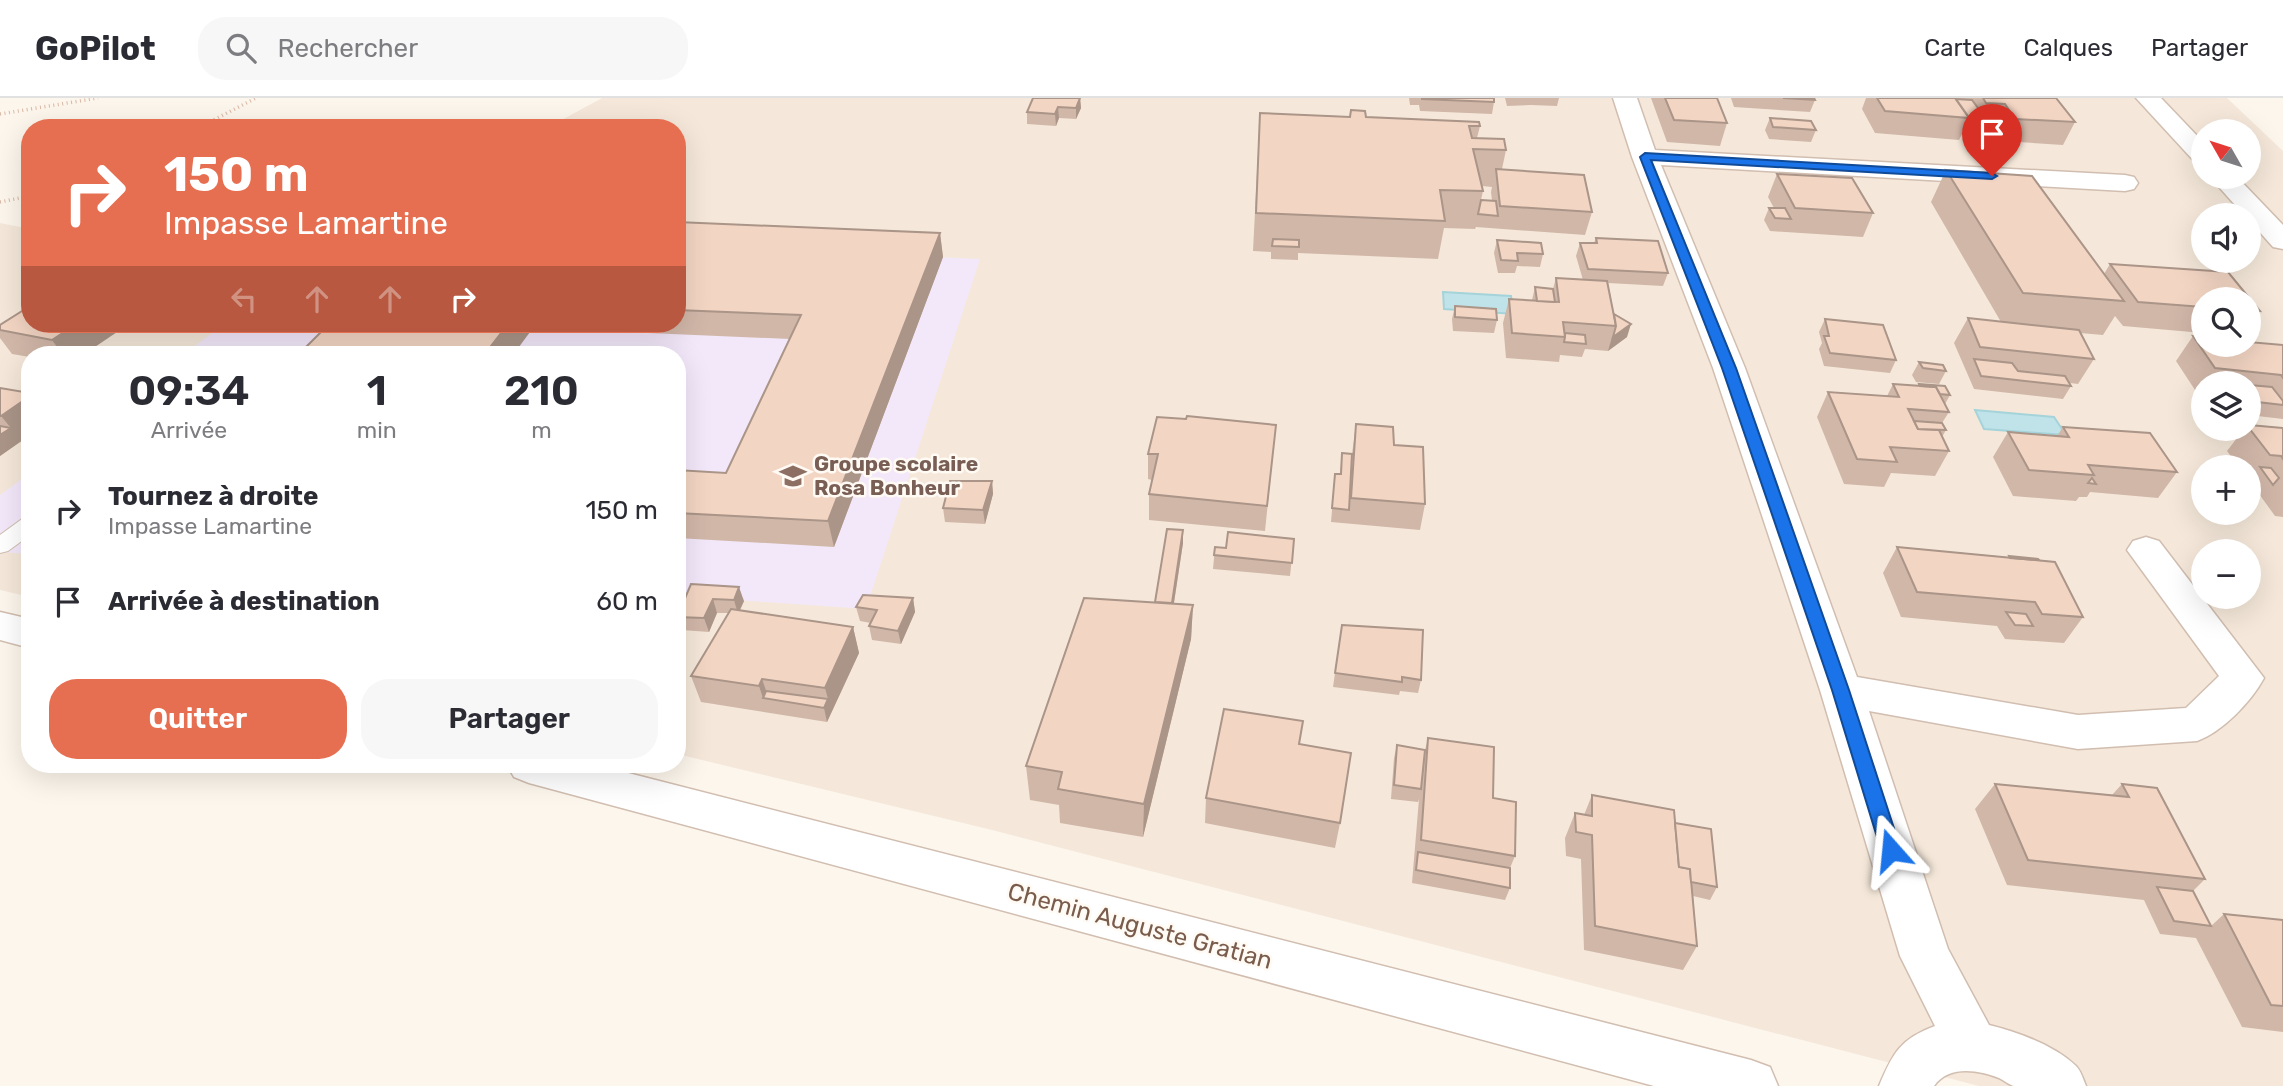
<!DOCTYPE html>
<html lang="fr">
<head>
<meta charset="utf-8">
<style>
	:root { --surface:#fff; --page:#f7f7f7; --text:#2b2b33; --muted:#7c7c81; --line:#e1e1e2; --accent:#e76f51 }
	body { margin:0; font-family:Rubik,sans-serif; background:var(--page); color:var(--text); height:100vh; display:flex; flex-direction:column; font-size:26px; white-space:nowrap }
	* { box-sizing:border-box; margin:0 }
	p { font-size:23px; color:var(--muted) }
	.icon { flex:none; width:38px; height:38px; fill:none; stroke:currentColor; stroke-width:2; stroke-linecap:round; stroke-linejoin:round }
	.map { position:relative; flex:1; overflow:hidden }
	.drawer { position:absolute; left:21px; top:248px; width:665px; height:427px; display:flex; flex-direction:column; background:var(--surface); border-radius:28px; box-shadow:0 7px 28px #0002 }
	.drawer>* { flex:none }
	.hud { position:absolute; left:21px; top:21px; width:665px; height:214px; border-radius:28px; box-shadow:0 7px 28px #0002; background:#e76f51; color:#fff; overflow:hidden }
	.needle { width:46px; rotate:309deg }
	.buttons { position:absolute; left:2191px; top:21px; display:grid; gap:14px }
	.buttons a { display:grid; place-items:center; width:70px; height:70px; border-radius:50%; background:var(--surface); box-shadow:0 7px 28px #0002; font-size:35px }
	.pin { position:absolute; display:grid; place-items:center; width:60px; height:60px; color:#fff; margin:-72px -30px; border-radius:50% 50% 50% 0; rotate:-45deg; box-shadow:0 0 7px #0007 }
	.pin .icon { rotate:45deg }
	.me { position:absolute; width:77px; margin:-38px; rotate:342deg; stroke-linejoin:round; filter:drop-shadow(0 0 5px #0008) }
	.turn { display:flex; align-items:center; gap:24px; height:147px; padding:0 28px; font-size:32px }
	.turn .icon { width:91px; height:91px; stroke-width:2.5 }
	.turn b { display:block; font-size:49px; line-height:60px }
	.lanes { display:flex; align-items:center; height:66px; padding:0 28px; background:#0003; justify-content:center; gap:35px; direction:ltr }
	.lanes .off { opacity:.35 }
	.eta { display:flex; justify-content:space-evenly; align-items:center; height:119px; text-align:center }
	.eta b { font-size:42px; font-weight:600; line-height:49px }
	.primary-button { display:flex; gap:14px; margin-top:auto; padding:14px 28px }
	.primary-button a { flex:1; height:80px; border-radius:28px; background:var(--accent); color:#fff; font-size:28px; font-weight:600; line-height:80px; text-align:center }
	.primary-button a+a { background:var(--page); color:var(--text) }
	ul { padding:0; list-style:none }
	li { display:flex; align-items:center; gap:21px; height:91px; padding:0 28px }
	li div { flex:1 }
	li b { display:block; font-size:26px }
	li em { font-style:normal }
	header { display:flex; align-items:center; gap:42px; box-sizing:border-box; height:98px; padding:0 35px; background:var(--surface); border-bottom:2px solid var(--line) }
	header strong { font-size:33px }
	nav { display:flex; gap:38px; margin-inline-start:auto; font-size:24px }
	.search { width:490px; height:63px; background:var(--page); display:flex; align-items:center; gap:18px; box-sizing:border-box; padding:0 24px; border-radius:28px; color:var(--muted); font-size:26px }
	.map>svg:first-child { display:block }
	.residential { fill:#f5e8da; fill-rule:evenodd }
	.education { fill:#f3e8fa }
	.water { fill:#bfe3e8; stroke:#a5d3da; stroke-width:2 }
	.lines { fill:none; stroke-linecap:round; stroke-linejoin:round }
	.service-casing { stroke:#d1beb0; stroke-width:2 }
	.minor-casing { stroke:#d1beb0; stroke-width:3 }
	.path { stroke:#d9b8a5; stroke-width:3.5; stroke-dasharray:1 3.5; stroke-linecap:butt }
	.service { fill:#fff; fill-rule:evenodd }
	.minor { fill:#fff; fill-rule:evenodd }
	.wall { fill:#d1b7a8; fill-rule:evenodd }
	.shaded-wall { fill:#aa9588 }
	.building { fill:#f3d5c3; stroke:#aa9588; stroke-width:2 }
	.route { fill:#1a73e8; stroke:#114b97; stroke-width:2 }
	.labels { text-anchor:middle; stroke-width:5; stroke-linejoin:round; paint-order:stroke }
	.education-label { font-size:21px; font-weight:bold; fill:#785e54; stroke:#fffaf3; text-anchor:start }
	.near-street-label { font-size:24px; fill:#7a5c4d; stroke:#fffaf3 }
</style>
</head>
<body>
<header>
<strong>GoPilot</strong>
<div class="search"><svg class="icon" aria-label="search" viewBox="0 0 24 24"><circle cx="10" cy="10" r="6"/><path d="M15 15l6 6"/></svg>Rechercher</div>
<nav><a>Carte</a><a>Calques</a><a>Partager</a></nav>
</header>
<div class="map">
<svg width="2283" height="988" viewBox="0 0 2283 988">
	<rect width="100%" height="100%" fill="#fdf6ec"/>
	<path class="residential" d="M602,0H2227L2283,53V988H1979L992,732L677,656V257H30V499L0,492V125L30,131V226H677V30H547ZM2203,33H2249V79H2203ZM2203,117H2249V163H2203ZM2203,201H2249V247H2203ZM2203,285H2249V331H2203ZM2203,369H2249V415H2203ZM2203,453H2249V499H2203Z"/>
	<g class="education">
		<polygon points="677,148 980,161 866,511 677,498 677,257 183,257 224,226 677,226"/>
		<polygon points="30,375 30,456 0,454 0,397"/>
	</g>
	<g class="water">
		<polygon points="1443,194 1511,198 1514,216 1444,211"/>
		<polygon points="1975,312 2054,319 2066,337 1984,331"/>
	</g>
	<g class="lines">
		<g class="service-casing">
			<polygon id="service" points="30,419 30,437 8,453 0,455 0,437 22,421"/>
		</g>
		<g class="minor-casing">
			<g id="minor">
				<path d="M1613,0H1637L1655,52L2125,77L2134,79L2138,85L2134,91L2125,93L1661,67L1745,270L1857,579L2078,617L2186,610L2219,578L2127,452L2133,443L2146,439L2159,443L2264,580C2251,604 2222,634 2197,643L2078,651L1869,613L1948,851L1989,927C2017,934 2054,947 2076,968C2081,973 2083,981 2086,988C2067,988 2030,988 2014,988C2009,987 2004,982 1999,980C1978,972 1949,967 1934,988H1879C1893,955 1900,941 1935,928L1900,858L1820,592L1713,270L1632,59Z"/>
				<polygon points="2136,0 2161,0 2203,44 2203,66 2194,63"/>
				<polygon points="2210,79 2237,79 2283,127 2283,151 2273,149 2249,122 2249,117 2244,117"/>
				<polygon points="0,514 30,521 30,550 0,542"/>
				<polygon points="507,667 597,667 1751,962 1770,969 1778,988 1654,988 529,685 514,679"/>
			</g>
		</g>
		<g class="path">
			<polyline points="0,16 98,0"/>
			<polyline points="198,30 256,0"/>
			<polyline points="0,104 30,98"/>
		</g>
		<use href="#service" class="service"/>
		<use href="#minor" class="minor"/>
	</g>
	<g class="wall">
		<polygon points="1033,0 1080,0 1081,10 1076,21 1059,20 1056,28 1027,26 1027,14"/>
		<polygon points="1409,0 1494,0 1494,4 1492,16 1420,13 1419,7 1410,7"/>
		<polygon points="1505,0 1559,0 1557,8 1531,7 1507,8"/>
		<polygon points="1651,0 1717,0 1727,25 1720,48 1667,44"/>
		<polygon points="1731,0 1814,0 1815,2 1810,14 1734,9"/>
		<polygon points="1866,0 1955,0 1958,1 1957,0 2056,0 2075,24 2063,47 2004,43 1995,28 1991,28 1992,29 1986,41 1969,40 1964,32 1959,42 1875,35 1862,11"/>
		<path d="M1260,15L1366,19L1480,28L1477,40L1506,52L1502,71L1592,114L1585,137L1476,129L1475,131L1444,130L1438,161L1298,155V162L1271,161V154L1253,153ZM1482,88L1492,89L1491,94L1492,103L1481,102L1483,93Z"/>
		<polygon points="1770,20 1816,32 1811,44 1769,41 1765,32"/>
		<polygon points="1946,72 2032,78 2104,176 2110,166 2228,174 2260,213 2249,229 2249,201 2203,201 2203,235 2123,228 2115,218 2103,237 2080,235 2094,261 2078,286 2070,285 2071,288 2063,301 1974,291 1954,245 1968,220 2001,224 1931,104"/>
		<polygon points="1777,76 1873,115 1863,139 1770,133 1764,122 1769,110 1774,110 1768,99"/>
		<polygon points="677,124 940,135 943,159 834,449 677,440 677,372 726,375 790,241 533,230 329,226 677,226"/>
		<polygon points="1596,140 1668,175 1663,188 1608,185 1614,216 1627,239 1608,253 1585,251 1582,259 1560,257 1559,264 1506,260 1503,225 1509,201 1532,202 1535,189 1553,191 1556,180 1583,182 1576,158 1580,145 1594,145"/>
		<polygon points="1497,142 1543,156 1540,169 1517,168 1515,175 1498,175 1494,155"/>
		<polygon points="30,208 83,257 30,257 30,259 12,256 0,240 0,227"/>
		<polygon points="1455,208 1497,222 1494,235 1453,233 1452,221"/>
		<polygon points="1825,221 1896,262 1890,275 1824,268 1819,251 1822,245 1819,234"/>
		<polygon points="2193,238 2283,247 2283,321 2249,317 2249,285 2203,285 2203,296 2197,295 2176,263"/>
		<polygon points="1919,264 1946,273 1939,286 1916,284 1912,277"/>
		<polygon points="1893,286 1918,288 1919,286 1950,297 1945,306 1949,314 1942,325 1946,332 1942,339 1949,353 1935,378 1891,375 1884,389 1844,386 1817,319 1828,294 1887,298"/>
		<polygon points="0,290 30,337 0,358"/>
		<polygon points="1356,326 1394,347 1425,406 1420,432 1331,424 1335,376 1340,376 1342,355 1352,356"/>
		<polygon points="1276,327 1265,433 1149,422 1149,396 1152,382 1148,381 1148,356"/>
		<polygon points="2063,329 2177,374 2158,400 2090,394 2087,399 2079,399 2076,403 2013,398 1993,359 2008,334 2057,338"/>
		<polygon points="2283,330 2283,419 2275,418 2249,382 2249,369 2239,369 2227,353 2244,331"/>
		<polygon points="992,383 993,396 985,426 945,424 943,410"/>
		<polygon points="1183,432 1183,445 1174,505 1193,507 1191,541 1143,739 1060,725 1059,707 1030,702 1026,668 1155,504"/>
		<polygon points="1294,441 1290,478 1213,471 1215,449 1226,450"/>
		<polygon points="1897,449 2008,459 2009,458 2083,519 2064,545 2005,541 1997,528 1901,519 1883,475"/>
		<polygon points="691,486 744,503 740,512 853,529 859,555 827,624 701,604 691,578 729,515 717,515 709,534 682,532 677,544 677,492 684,504"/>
		<polygon points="913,500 915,514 901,546 872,542 869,528 871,525 860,523 856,509"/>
		<polygon points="1342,527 1421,582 1418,595 1400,593 1399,597 1333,589"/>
		<polygon points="1428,640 1493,700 1515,758 1510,770 1510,790 1505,802 1412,785 1419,701 1418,704 1391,701 1394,660 1397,647 1425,652"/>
		<polygon points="1300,646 1340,725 1335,750 1205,725 1206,700"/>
		<polygon points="1995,686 2112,697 2122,686 2205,781 2193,793 2211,828 2224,816 2283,822 2283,934 2242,929 2196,840 2160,836 2144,802 2007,787 1975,711"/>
		<polygon points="1592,697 1675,725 1717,789 1710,802 1693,798 1697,848 1683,872 1584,852 1581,761 1566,758 1565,740 1575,715 1584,717"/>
	</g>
	<g class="shaded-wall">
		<polygon points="1080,0 1081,10 1076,21 1076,10"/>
		<polygon points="1058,9 1059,20 1056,28 1055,16"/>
		<polygon points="940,135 943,159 834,449 828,423"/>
		<polygon points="76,226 129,226 83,257 63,257 52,242"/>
		<polygon points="508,226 532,226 533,230 513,257 484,257"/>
		<polygon points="1631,226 1627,239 1608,253 1612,239"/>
		<polygon points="30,298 30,337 0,358 0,334 11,330 1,318"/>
		<polygon points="992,383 993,396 985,426 983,412"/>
		<polygon points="1183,432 1183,445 1170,530 1170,516"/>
		<polygon points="739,489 744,503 738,516 734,502"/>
		<polygon points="679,493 689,518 677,519 682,532 677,544 677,497"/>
		<polygon points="913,500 915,514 901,546 898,533"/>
		<polygon points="713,501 717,515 709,534 704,520"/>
		<polygon points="1193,507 1191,541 1143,739 1144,706"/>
		<polygon points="853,529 859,555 827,624 824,610 828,601 825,590"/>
		<polygon points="762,581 769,601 763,600 759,588"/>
	</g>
	<g class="building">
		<polygon points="1033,0 1080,0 1076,10 1058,9 1055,16 1027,14"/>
		<polygon points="1422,0 1494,0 1494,4 1422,1"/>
		<polygon points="1665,0 1717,0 1727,25 1674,22"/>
		<polygon points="1783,0 1814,0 1815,2"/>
		<polygon points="1877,0 1955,0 1969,20 1885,13"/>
		<polygon points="1983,0 2056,0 2075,24 2015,21 2005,6 1986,5"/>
		<polygon points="1956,1 1972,2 1992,29 1975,28"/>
		<polygon points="1351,12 1365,13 1366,19 1479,24 1480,28 1469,28 1472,40 1504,41 1506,52 1473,51 1483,93 1440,92 1445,123 1256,115 1260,15 1350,19"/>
		<polygon points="1770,20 1811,23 1816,32 1773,29"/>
		<polygon points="1496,71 1584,77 1592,114 1500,108"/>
		<polygon points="1946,72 2032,78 2124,203 2023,195"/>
		<polygon points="1777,76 1852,80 1873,115 1795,110"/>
		<polygon points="1481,102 1496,103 1498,118 1478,116"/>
		<polygon points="1769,110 1785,110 1791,121 1775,120"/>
		<polygon points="677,124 940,135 828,423 677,415 677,372 726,375 801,217 677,212"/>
		<polygon points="1596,140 1658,143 1668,175 1588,171 1580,145 1597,145"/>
		<polygon points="1273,141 1299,142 1299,149 1272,148"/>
		<polygon points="1497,142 1541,145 1543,156 1517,155 1518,163 1501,162"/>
		<polygon points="2110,166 2228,174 2260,213 2249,212 2249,201 2203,201 2203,209 2138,204"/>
		<polygon points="1556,180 1607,183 1616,228 1563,224 1565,239 1512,235 1509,201 1559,204"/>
		<polygon points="1535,189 1553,191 1555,204 1537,203"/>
		<polygon points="30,208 30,226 76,226 52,242 0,232 0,227"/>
		<polygon points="1455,208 1496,211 1497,222 1455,219"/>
		<polygon points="1614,216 1631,226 1613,239 1616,228"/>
		<polygon points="1968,220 2079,232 2094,261 1980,249"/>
		<polygon points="1825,221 1883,227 1896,262 1830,255 1824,238 1829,238"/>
		<polygon points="329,226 508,226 484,257 298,257"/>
		<polygon points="1565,235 1585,237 1586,246 1564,244 1565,239"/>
		<polygon points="2193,238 2203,239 2203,247 2249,247 2249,244 2283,247 2283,280 2281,277 2215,270"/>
		<polygon points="1974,261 2012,265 2018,273 2065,278 2071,288 1981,278"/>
		<polygon points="1919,264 1943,267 1946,273 1923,270"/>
		<polygon points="1893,286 1936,289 1949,314 1908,311 1918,331 1939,332 1949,353 1890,349 1897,364 1857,361 1828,294 1899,299"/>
		<polygon points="1919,286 1945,288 1950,297 1940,296 1936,289 1920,288"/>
		<polygon points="2249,287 2272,289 2283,303 2283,307 2249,303"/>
		<polygon points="0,290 30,295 30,298 1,318 0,318"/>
		<polygon points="1187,318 1276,327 1267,408 1149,396 1158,356 1148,356 1157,319 1186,321"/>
		<polygon points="1914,323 1942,325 1946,332 1918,331"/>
		<polygon points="1356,326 1393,329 1394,347 1423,349 1425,406 1351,400"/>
		<polygon points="2249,327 2283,330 2283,361 2281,358 2270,357 2249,330"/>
		<polygon points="0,328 11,330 0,337"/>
		<polygon points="2063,329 2150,335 2177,374 2088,367 2094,377 2029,372 2008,334 2069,339"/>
		<polygon points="1342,355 1352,356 1349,412 1332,410 1335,376 1341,376"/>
		<polygon points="2260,369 2271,370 2279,380 2273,387"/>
		<polygon points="2092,380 2096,386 2088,385"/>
		<polygon points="950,383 992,383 983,412 943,410"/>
		<polygon points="1167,431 1183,432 1172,505 1155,504"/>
		<polygon points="1228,434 1294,441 1292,465 1214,457 1215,449 1226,450"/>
		<polygon points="1897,449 2055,464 2083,519 2042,516 2035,504 1917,494"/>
		<polygon points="2009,458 2038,461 2039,462 2010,460"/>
		<polygon points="691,486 739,489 734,502 713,501 704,520 677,519"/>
		<polygon points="863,497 913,500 898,533 869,528 877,512 856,509"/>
		<polygon points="1084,500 1193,507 1144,706 1058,691 1062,674 1026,668"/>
		<polygon points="731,511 853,529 825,590 762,581 759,588 691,578"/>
		<polygon points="2006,514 2026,516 2033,528 2015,527"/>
		<polygon points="1342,527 1423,532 1421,582 1402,579 1402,584 1335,575"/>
		<polygon points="766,593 828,601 824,610 763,600"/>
		<polygon points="1224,611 1303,623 1299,646 1351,655 1340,725 1206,700"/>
		<polygon points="1428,640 1494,649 1493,700 1516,704 1515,758 1421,742"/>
		<polygon points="1397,647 1425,652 1421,691 1394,687"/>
		<polygon points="1995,686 2129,699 2122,686 2157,690 2205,781 2028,762"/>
		<polygon points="1592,697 1674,712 1679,769 1690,771 1697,848 1595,828 1592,737 1576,734 1575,715 1592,718"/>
		<polygon points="1675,725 1711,731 1717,789 1691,784 1690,771 1679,769"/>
		<polygon points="1418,754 1510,770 1510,790 1416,772"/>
		<polygon points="2157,789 2193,793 2211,828 2174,823"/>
		<polygon points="2224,816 2283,822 2283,908 2271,907"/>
	</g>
	<polygon class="route" points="1645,55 1992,75 1997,78 1992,81 1651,62 1736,270 1849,592 1901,752 1898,757 1891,760 1884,757 1881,752 1832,592 1722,270 1640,59"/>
	<defs>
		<g id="school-bare" transform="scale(2.1)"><path d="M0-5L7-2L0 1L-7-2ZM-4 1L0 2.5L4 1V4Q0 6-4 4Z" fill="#8d6e63" stroke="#fffaf3" stroke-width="2.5" paint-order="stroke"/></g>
	</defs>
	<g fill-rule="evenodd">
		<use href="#school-bare" x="793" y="378"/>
	</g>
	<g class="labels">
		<g class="education-label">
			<text x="814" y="373">Groupe scolaire<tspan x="814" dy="24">Rosa Bonheur</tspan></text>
		</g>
		<g class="near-street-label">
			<text transform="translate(1140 828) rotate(15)" y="8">Chemin Auguste Gratian</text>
		</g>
	</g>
</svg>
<div class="buttons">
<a><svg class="needle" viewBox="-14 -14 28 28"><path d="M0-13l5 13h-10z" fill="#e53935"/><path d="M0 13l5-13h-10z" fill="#7c7c81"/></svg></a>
<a><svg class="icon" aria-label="sound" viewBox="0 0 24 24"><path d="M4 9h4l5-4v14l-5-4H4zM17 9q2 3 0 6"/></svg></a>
<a><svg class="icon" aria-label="search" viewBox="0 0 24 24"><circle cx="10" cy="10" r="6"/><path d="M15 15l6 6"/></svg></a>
<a><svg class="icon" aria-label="layers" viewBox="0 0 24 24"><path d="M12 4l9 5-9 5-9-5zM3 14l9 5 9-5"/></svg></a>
<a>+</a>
<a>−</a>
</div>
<div class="pin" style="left:1992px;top:78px;background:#d93025"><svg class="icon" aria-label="arrive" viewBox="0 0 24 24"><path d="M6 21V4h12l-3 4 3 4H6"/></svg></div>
<svg class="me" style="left:1891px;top:752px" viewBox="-20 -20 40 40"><path d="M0-17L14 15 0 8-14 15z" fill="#1a73e8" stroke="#fff" stroke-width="4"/></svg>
<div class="hud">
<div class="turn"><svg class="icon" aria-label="right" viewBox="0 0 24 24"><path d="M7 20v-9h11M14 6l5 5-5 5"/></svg><div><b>150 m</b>Impasse Lamartine</div></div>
<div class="lanes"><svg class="icon off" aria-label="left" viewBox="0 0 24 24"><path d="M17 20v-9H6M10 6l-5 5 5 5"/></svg><svg class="icon off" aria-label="ahead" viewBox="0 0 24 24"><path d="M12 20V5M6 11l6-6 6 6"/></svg><svg class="icon off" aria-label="ahead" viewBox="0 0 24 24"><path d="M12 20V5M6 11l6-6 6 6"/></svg><svg class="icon" aria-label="right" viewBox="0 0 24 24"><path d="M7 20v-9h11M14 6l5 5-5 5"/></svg></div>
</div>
<section class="drawer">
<div class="eta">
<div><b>09:34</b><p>Arrivée</p></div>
<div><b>1</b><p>min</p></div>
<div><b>210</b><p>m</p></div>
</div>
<ul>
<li><svg class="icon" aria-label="right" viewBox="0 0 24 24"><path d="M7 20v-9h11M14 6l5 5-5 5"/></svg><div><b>Tournez à droite</b><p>Impasse Lamartine</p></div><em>150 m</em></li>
<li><svg class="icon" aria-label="arrive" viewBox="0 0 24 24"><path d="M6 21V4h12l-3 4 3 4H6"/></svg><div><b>Arrivée à destination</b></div><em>60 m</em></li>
</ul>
<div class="primary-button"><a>Quitter</a><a>Partager</a></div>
</section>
</div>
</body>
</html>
